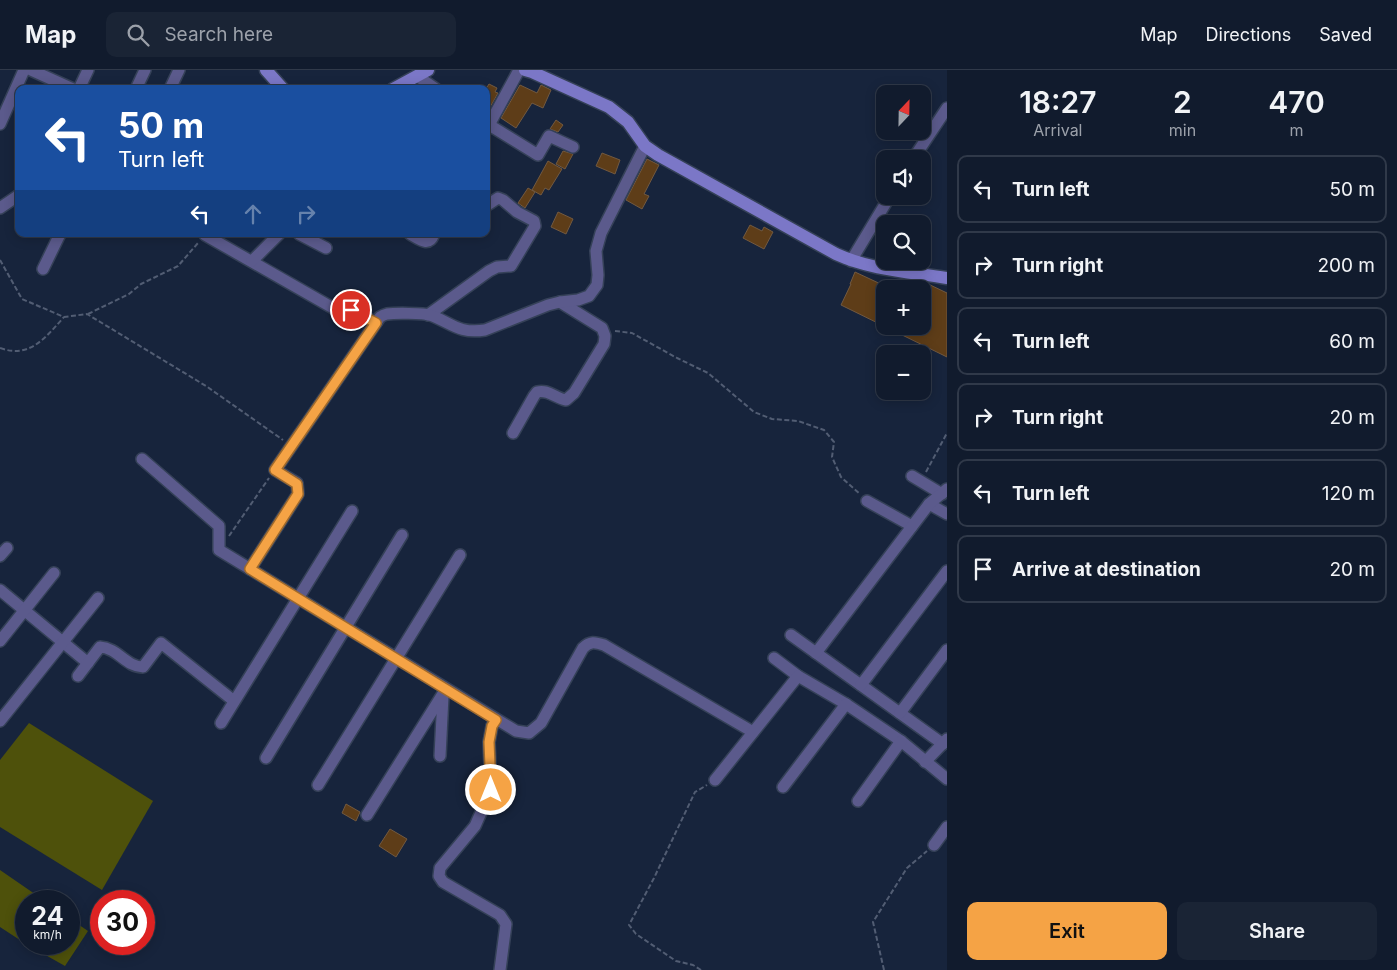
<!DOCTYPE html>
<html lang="en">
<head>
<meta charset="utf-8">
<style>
	:root { --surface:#111b2d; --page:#1a2435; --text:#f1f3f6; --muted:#9ca1aa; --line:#303949; --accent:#f5a345 }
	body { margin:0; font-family:Inter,sans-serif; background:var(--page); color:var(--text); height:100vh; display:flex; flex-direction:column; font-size:19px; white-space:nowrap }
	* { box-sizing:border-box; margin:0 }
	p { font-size:16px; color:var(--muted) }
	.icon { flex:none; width:28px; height:28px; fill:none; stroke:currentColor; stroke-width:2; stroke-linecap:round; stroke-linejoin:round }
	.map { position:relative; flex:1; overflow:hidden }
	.side { display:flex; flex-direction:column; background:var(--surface); width:450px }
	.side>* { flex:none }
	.guide { position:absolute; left:15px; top:15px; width:475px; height:152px; border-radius:10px; box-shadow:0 2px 12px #0003,0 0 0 1px var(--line); background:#1a4fa0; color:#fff; overflow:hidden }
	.needle { width:32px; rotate:22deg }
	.fabs { position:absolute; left:876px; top:15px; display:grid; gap:10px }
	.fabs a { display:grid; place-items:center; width:55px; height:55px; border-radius:10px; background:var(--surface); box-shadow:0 2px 12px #0003,0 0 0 1px var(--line); font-size:25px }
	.speed { position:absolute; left:15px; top:820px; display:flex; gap:10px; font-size:25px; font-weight:700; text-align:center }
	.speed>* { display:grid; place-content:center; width:65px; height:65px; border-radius:50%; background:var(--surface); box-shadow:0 2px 12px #0003,0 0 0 1px var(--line); line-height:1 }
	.speed small { font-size:12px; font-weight:400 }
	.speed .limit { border:8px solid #d22; background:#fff; color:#111 }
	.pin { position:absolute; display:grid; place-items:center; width:42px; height:42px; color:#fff; margin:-21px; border:2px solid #fff; border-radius:50%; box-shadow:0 1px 5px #0007 }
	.me { position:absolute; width:55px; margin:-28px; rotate:0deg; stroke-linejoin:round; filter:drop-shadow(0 0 4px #0008) }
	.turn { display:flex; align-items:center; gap:18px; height:105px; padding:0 20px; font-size:22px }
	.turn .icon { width:65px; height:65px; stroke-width:2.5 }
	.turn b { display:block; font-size:35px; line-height:42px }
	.lanes { display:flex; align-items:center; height:48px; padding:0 20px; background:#0003; justify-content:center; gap:25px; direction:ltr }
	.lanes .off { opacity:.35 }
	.eta { display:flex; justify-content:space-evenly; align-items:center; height:85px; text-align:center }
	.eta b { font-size:30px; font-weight:600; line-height:35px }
	.button { display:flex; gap:10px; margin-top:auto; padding:10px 20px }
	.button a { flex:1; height:58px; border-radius:10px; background:var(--accent); color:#111; font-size:20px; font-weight:600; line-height:58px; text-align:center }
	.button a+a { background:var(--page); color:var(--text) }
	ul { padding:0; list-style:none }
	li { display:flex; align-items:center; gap:15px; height:68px; margin:0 10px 8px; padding:0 10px; border:2px solid var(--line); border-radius:10px }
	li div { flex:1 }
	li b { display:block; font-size:19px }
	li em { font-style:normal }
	header { display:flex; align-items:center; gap:30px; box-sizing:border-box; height:70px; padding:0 25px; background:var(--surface); border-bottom:1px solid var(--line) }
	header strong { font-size:24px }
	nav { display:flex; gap:28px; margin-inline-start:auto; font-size:18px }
	.search { width:350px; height:45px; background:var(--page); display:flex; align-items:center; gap:12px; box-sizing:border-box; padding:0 18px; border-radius:10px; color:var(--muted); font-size:19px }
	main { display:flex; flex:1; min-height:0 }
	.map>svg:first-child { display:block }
	.green { fill:#4e510b }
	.building { fill:#5e3d18; stroke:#725940 }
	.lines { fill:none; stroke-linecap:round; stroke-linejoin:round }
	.street-casing { stroke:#354158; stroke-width:14 }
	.secondary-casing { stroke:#354158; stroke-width:15 }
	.path { stroke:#525d73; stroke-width:2; stroke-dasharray:5 2.5; stroke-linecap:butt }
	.street { stroke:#5b5a8c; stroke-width:11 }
	.secondary { stroke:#7b77c7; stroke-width:12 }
	.route-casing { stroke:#9f6a2d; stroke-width:12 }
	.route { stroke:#f5a345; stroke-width:9 }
</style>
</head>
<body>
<header>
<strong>Map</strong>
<div class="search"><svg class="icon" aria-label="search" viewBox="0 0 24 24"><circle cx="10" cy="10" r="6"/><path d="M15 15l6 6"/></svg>Search here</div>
<nav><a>Map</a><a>Directions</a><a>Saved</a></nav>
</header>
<main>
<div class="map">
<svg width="947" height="900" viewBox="0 0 947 900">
	<rect width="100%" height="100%" fill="#17243c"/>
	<g class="green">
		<polygon points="29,653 153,731 102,820 0,757 0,690"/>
		<polygon points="0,800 45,831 26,831 26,874 0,857"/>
		<polygon points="69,848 88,861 65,896 26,874 69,874"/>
	</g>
	<g class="building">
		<polygon points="489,14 497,18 495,22 498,23 489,39 486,37 486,19"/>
		<polygon points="520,15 537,23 541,15 551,20 543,38 532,33 516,58 501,48"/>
		<polygon points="556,50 563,55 558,62 550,59"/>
		<polygon points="563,81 573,84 565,99 556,94"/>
		<polygon points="602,83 620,90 615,104 596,96"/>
		<polygon points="647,89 659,95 644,124 649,126 642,139 626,130"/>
		<polygon points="548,91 562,99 549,120 545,118 541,125 532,120"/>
		<polygon points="528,118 535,122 525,138 518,133"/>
		<polygon points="558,142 573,149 566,164 551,157"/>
		<polygon points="750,155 762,161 764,157 773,162 764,179 743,168"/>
		<polygon points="855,202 885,216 885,256 912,256 922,261 922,219 897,219 902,210 918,212 922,214 922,213 926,213 947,223 947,287 841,235 851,214 850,214"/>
		<polygon points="346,734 360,742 356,751 342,743"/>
		<polygon points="390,759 407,769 396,787 379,776"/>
	</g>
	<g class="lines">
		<g class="street-casing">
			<g id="street">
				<polyline points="31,0 73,19"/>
				<polyline points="417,6 436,19"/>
				<polyline points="79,19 88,0"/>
				<polyline points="136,19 145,0"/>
				<polyline points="170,19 179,0"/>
				<polyline points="486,53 538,85 549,66 573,77"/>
				<polyline points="0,54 24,0"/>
				<polyline points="489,55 519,0"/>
				<polyline points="913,89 947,38"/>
				<polyline points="0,138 19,125"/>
				<polyline points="299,164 326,178"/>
				<path d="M410,164C419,169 429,178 434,164"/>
				<polyline points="205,165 340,242 351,240 354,241 376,253"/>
				<polyline points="252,191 279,164"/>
				<polyline points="851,191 890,126"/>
				<polyline points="43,199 60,164"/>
				<polyline points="428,245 489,201 497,197 511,196 535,156 534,151 517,142 503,130 498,128 489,134 486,134"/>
				<path d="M513,363L534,326L537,322C548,319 555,328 566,330L574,323L604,274L605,266L602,258L560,232"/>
				<path d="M142,389L219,456V480L516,661L529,663L541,653L583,578C590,571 595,572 604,575L753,662"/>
				<polyline points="912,406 942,424"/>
				<polyline points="867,431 912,456"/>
				<polyline points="929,434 947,444"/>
				<polyline points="0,486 7,478"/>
				<path d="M250,499L298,424L297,413L275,400L380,247C383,245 383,245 387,244C394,243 423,243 430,245C452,253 458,264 485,260L548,235L560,232L578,230L589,226L597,215L598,205L596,181L601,163L645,76"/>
				<polyline points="0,520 88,593"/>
				<polyline points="791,565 943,674"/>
				<polyline points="0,571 54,503"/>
				<polyline points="816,583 929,434 947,419"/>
				<polyline points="774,588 798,606 846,634 901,671 947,709"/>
				<path d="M78,606L100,577C118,578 126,597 143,597L161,573L234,631"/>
				<polyline points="861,615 947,501"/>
				<polyline points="900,643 947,580"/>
				<polyline points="496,650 492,656 489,672 491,720 475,756 440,798 439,806 443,812 500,845 506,854 500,900"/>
				<polyline points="0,651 98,528"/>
				<polyline points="221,653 352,441"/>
				<polyline points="440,686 443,626"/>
				<polyline points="266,688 402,465"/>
				<polyline points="925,692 947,669"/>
				<polyline points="715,710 798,606"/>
				<polyline points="318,715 460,485"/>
				<polyline points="783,717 846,634"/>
				<polyline points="858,731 901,671"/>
				<polyline points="367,745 446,619"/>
				<polyline points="934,775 947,757"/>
			</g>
		</g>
		<g class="secondary-casing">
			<g id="secondary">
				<polyline points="266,0 283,19"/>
				<path d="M525,0L532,2L609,37L628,52L645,76L658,85L836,184C871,200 910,202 947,208"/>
				<polyline points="393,19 428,0"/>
			</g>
		</g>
		<g class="path">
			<polyline points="0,190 22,229 64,247 87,244 206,316 283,370"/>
			<polyline points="88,244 129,224 141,214 178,196 198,173"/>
			<polyline points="615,261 632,263 677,288 708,303 754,342 772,349 798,351 824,360 834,372 832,387 841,407 860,424"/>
			<path d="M0,278C30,289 46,267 64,247"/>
			<polyline points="926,402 947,363"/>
			<polyline points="229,466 269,408"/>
			<polyline points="701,900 693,895 676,891 636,864 629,855 654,808 695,722 707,715"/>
			<polyline points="884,900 873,852 907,798 927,781"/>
		</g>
		<use href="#street" class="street"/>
		<use href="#secondary" class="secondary"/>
	</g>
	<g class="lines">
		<g class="route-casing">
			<polyline id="route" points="351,240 376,253 275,400 297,414 298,424 250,499 496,650 492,656 489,672 491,720"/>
		</g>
		<use href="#route" class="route"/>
	</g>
</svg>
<div class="fabs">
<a><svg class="needle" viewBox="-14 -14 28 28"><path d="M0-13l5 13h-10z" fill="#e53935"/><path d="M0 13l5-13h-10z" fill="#9ca1aa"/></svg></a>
<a><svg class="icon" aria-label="sound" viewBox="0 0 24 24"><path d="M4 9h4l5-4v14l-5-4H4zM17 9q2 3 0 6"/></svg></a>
<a><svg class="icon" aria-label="search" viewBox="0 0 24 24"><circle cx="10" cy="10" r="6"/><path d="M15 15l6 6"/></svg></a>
<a>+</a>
<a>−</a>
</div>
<div class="speed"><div>24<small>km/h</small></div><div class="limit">30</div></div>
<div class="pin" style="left:351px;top:240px;background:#d93025"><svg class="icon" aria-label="arrive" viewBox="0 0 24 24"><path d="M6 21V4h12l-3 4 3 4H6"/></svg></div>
<svg class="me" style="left:491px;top:720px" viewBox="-20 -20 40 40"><circle r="17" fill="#f5a345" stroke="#fff" stroke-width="3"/><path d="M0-11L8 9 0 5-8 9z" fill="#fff"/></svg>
<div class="guide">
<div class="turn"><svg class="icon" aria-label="left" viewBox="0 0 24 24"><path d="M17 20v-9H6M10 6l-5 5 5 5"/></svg><div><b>50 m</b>Turn left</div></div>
<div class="lanes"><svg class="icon" aria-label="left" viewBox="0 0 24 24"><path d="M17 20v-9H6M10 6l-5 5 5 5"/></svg><svg class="icon off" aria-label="ahead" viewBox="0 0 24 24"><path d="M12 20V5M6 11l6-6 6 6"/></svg><svg class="icon off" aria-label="right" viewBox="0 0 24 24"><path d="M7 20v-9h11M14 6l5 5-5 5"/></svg></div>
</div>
</div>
<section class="side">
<div class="eta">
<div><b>18:27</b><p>Arrival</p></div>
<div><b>2</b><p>min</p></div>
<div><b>470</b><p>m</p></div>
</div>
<ul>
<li><svg class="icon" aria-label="left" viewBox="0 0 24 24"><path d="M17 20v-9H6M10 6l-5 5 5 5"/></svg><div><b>Turn left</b></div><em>50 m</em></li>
<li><svg class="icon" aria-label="right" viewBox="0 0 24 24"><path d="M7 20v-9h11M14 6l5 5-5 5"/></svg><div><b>Turn right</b></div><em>200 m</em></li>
<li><svg class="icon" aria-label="left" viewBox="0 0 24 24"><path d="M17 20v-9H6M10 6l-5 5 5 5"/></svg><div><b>Turn left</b></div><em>60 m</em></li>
<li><svg class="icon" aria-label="right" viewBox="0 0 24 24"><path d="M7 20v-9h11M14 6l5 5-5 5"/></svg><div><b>Turn right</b></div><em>20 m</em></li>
<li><svg class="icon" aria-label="left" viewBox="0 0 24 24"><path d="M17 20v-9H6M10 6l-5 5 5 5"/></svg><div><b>Turn left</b></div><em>120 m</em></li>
<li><svg class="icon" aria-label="arrive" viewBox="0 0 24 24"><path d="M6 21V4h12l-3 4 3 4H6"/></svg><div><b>Arrive at destination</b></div><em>20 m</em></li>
</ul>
<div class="button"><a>Exit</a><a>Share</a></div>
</section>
</main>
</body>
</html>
